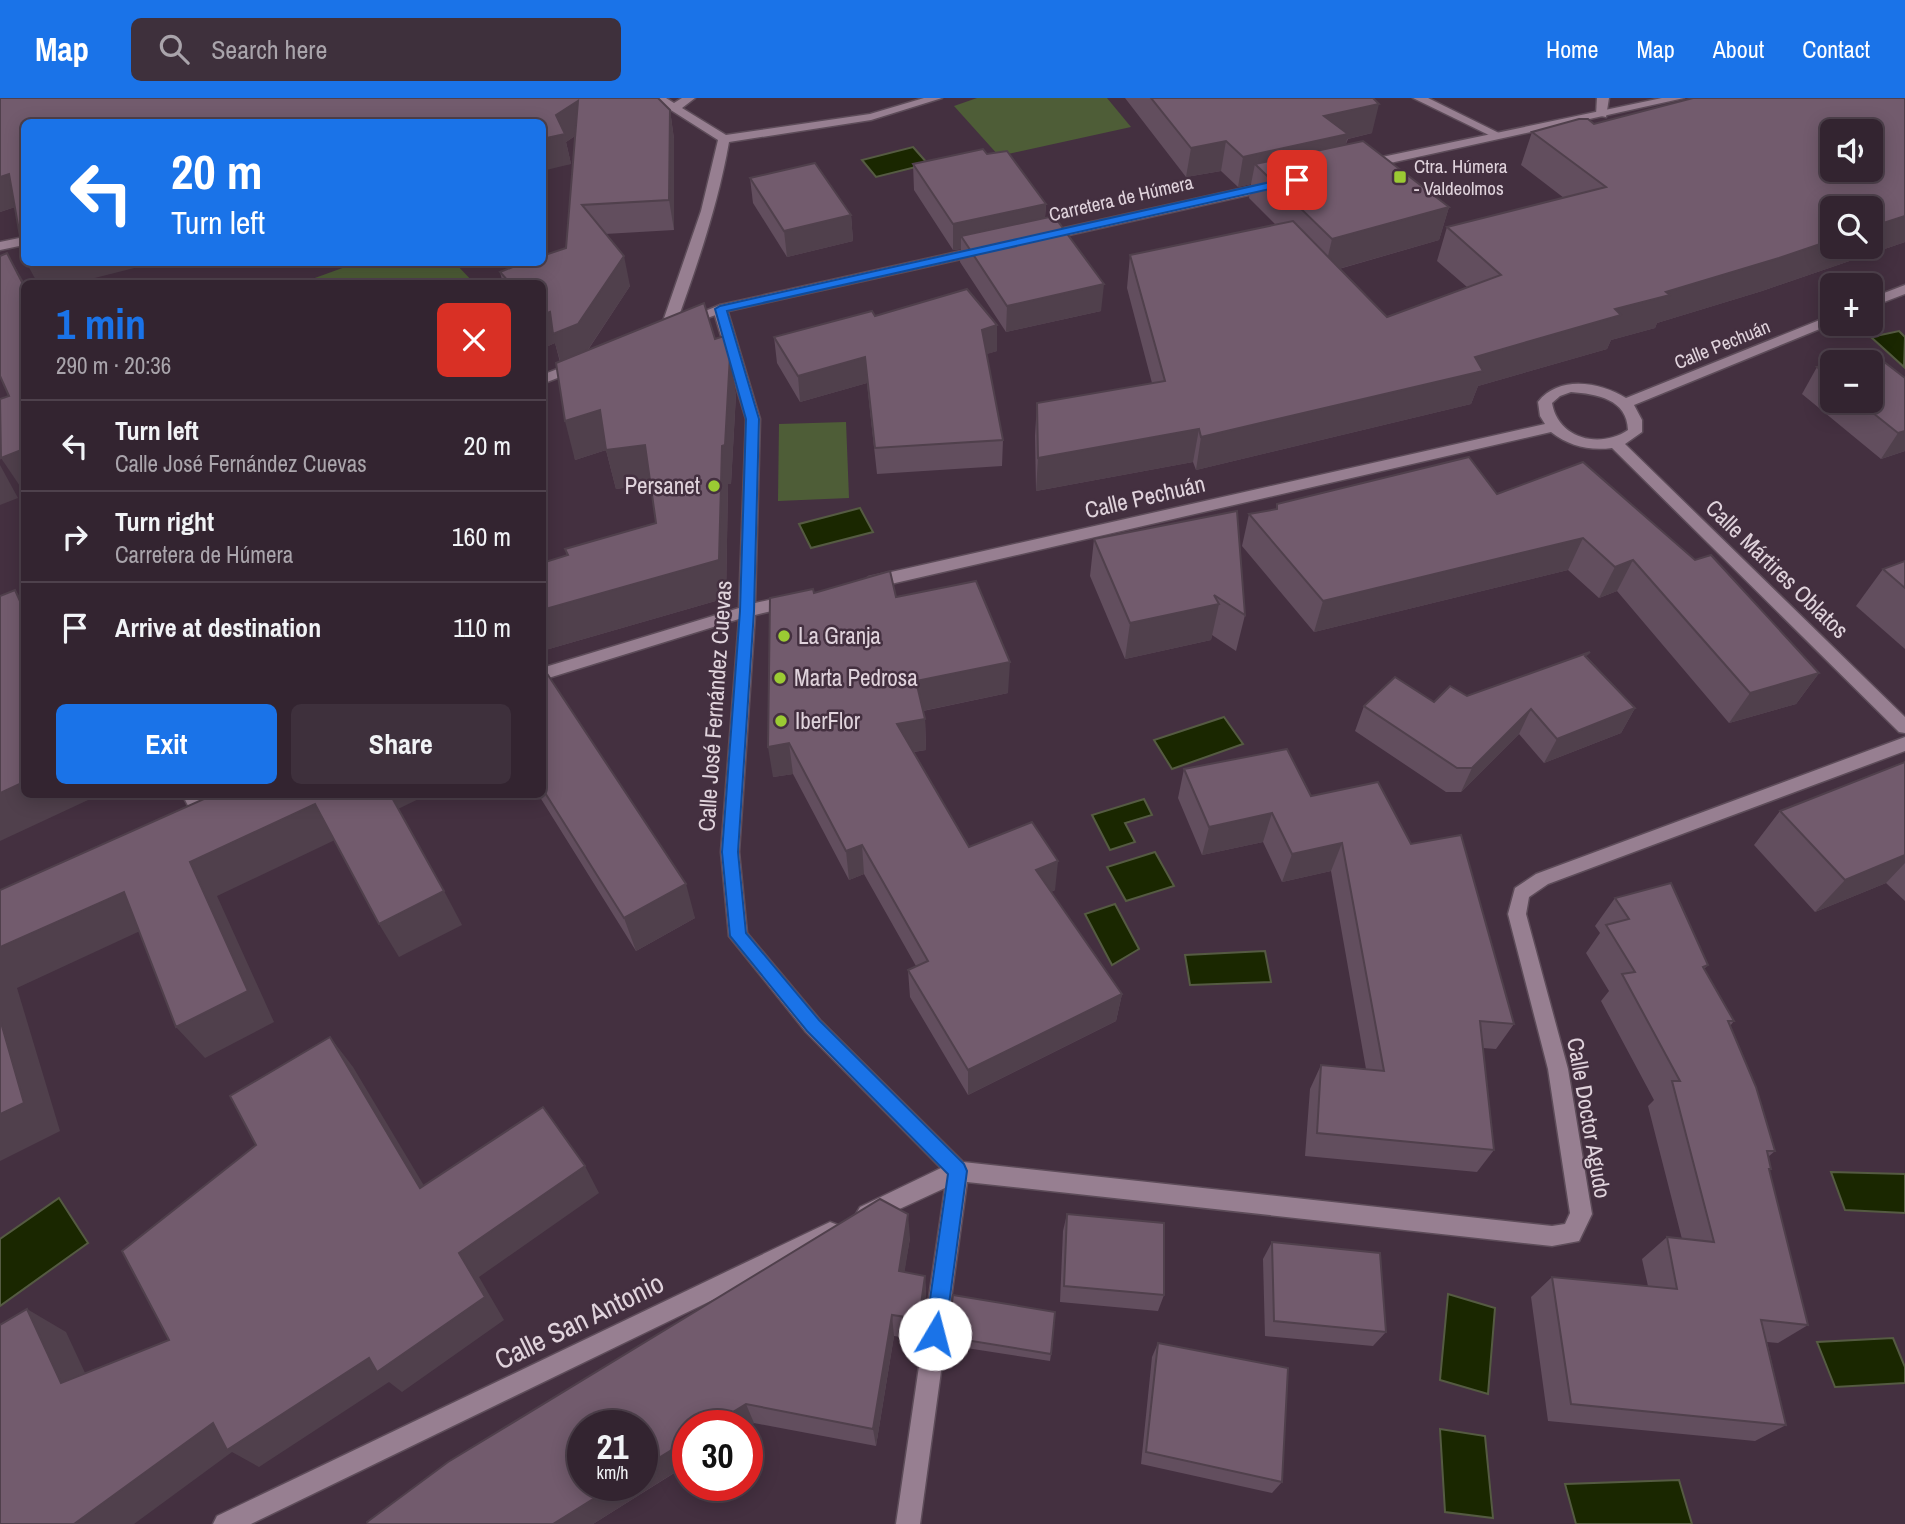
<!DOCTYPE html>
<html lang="en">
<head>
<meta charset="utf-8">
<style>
	:root { --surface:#332430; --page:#3e303c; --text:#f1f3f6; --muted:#a9a4ab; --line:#4e414c; --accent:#1a73e8 }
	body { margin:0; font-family:"Archivo Narrow",sans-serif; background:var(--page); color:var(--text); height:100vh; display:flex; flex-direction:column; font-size:26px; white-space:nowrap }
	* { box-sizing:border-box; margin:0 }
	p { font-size:23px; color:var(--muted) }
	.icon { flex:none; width:38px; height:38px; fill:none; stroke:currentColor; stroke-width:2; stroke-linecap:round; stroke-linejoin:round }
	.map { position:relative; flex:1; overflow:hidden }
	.side { position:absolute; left:21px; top:182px; width:525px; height:518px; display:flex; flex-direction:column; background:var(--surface); border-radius:10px; box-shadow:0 4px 18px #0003,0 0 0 2px var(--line) }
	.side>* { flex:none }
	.guide { position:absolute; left:21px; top:21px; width:525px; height:147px; border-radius:10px; box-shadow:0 4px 18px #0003,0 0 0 2px var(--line); background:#1a73e8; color:#fff; overflow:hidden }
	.buttons { position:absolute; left:1820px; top:21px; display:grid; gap:14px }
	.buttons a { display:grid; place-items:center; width:63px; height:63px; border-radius:10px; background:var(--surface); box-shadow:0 4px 18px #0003,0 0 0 2px var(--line); font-size:35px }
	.speed { position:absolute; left:567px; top:1312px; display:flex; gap:14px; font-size:35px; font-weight:700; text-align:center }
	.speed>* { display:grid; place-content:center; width:91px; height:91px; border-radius:50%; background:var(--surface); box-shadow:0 4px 18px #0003,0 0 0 2px var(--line); line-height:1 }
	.speed small { font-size:18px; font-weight:400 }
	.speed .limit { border:10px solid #d22; background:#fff; color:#111 }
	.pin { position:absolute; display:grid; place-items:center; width:60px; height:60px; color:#fff; margin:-30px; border-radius:14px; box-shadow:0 4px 10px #0006 }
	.me { position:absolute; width:77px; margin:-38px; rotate:8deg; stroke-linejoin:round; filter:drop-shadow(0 0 5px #0008) }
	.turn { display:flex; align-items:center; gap:24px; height:147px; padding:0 35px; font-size:32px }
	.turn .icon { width:91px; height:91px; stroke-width:2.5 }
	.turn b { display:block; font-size:49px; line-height:60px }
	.round { display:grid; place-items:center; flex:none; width:74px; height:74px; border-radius:10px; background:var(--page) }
	.summary { display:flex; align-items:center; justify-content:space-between; height:119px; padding:0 35px }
	h1 { font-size:42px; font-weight:700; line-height:52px; color:var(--accent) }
	.action { display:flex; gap:14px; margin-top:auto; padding:14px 35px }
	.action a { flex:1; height:80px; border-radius:10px; background:var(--accent); color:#fff; font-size:28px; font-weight:700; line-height:80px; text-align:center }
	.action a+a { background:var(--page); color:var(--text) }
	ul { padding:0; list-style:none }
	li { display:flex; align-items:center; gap:21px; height:91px; padding:0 35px; border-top:2px solid var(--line) }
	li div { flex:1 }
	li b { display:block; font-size:26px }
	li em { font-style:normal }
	header { display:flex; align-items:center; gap:42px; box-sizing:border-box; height:98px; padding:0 35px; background:var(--accent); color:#fff }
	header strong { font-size:33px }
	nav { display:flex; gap:38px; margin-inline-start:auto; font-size:24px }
	.search { width:490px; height:63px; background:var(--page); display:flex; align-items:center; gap:18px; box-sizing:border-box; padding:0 24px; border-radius:10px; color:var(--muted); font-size:26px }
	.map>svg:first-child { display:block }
	.green { fill:#4e5d37 }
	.water { fill:#1a2700; stroke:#555b42; stroke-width:2 }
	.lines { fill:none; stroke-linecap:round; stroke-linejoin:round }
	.lane-casing { stroke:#5d4c59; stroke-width:3 }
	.street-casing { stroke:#5d4c59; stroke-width:3 }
	.secondary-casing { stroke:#5d4c59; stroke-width:3 }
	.lane { fill:#977f91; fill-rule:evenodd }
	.street { fill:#977f91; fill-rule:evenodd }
	.secondary { fill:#977f91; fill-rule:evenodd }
	.wall { fill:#624e5e }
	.shaded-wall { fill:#50404c }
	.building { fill:#725b6d; stroke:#50404c; stroke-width:2; fill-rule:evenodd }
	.route { fill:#1a73e8; stroke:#114b97; stroke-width:2 }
	.poi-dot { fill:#9bcb33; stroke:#443040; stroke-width:2.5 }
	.labels { text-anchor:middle; stroke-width:5; stroke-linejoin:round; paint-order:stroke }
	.far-poi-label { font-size:19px; fill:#e0d3dc; stroke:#443040; text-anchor:start }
	.far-street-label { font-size:19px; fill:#e0d3dc; stroke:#443040 }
	.poi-label { font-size:23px; fill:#e0d3dc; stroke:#443040; text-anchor:start }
	.street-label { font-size:23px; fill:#e0d3dc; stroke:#443040 }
	.near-street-label { font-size:28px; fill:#e0d3dc; stroke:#443040 }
</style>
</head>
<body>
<header>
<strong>Map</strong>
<div class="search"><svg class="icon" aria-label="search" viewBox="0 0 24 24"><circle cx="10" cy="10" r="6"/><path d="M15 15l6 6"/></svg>Search here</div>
<nav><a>Home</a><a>Map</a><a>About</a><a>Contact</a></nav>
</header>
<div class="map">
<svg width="1905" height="1426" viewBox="0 0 1905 1426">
	<rect width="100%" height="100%" fill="#443040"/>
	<g class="green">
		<polygon points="977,0 1107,0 1131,29 999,58 954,8"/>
		<polygon points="359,164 455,165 474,185 301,185"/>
		<polygon points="846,324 849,400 778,403 779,326"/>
	</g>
	<g class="water">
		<polygon points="913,49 928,66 876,79 862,62"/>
		<polygon points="1899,233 1905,239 1904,269 1871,239"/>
		<polygon points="860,410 873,434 811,450 799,426"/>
		<polygon points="1224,619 1243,646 1172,671 1154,642"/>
		<polygon points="1144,701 1152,717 1125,725 1135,744 1110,752 1092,717"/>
		<polygon points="1155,754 1174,788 1126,803 1107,769"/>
		<polygon points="1115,806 1139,851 1112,867 1085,816"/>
		<polygon points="1265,853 1271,884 1190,887 1185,857"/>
		<polygon points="1831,1074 1905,1076 1905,1115 1845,1112"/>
		<polygon points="59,1100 88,1145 0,1208 0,1141"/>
		<polygon points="1448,1196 1495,1210 1488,1296 1440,1282"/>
		<polygon points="1893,1240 1905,1269 1905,1285 1835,1289 1817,1244"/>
		<polygon points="1440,1331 1485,1338 1493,1420 1445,1414"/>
		<polygon points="1679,1382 1692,1426 1576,1426 1565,1386"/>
	</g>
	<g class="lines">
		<g class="lane-casing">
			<polygon id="lane" points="1597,0 1609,0 1606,19 1596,17"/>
		</g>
		<g class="street-casing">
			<g id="street">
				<path d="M652,0H666L674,5L682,0H695L682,10L726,37L870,16L924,0H942L871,22L729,44C718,107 697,168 675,229L668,233L661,229L701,113L718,42Z"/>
				<polygon points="1413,0 1428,0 1503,37 1493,39"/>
				<polygon points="24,139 24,147 0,152 0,144"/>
				<polygon points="1905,187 1905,196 1871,209 1871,200"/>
				<polygon points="720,207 727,211 760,321 755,505 791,497 799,503 797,507 755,517 739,754 747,835 820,922 963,1064 1552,1128 1565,1126 1570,1115 1548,971 1508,816 1515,790 1536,776 1905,639 1905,653 1548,786 1529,799 1526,816 1568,971 1592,1116 1579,1143 1552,1148 967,1084 920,1426 896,1426 945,1090 867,1126 860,1123 856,1116 860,1109 941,1070 806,934 729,838 721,754 739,521 542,582 542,570 739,510 746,321 713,211"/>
				<path d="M1832,217V226L1634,307L1642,322V334L1625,346L1905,619V635L1899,634L1612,350C1589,353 1569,348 1551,334L869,491L861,485L869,479L1545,326L1540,318L1538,304C1559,277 1600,284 1626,300ZM1571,294C1597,296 1627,301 1628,332C1600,351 1558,341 1552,305L1560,298Z"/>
				<polygon points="182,696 199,696 213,722 210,727 198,727"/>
				<polygon points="830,1124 838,1127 841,1134 838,1141 251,1426 213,1426 217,1418"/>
			</g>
		</g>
		<g class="secondary-casing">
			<g id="secondary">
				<polygon points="1662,0 1684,0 1363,71 1357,67 1363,63"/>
				<polygon points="1271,84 1277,88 1275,91 1042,143 1036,139 1042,135"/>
				<polygon points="984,148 990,152 988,155 724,214 685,228 678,224 720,207"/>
				<polygon points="578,263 583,264 583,270 542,286 542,277"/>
			</g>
		</g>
		<use href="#lane" class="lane"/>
		<use href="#street" class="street"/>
		<use href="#secondary" class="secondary"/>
	</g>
	<g class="wall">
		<polygon points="0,0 670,12 674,41 674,132 605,136 630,188 588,252 715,241 736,296 731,386 728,386 726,500 542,553 542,465 567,457 565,451 656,425 650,386 616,391 606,352 575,362 560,264 555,245 548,248 542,241 542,186 503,186 500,174 566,150 575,38 566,44 571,66 15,109 0,114"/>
		<polygon points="1125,0 1373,0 1372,35 1348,41 1346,46 1449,109 1439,142 1339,171 1387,219 1467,189 1437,163 1447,129 1564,100 1521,67 1532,34 1594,26 1905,0 1905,144 1762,193 1657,225 1655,230 1611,242 1607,251 1478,288 1471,306 1196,372 1193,364 1036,393 1035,338 1037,305 1152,285 1127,190 1130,157 1276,127 1249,100 1251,86 1238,89 1221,73 1186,79"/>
		<polygon points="987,56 1046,106 1045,120 1101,213 1006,234 960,164 961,151 953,152 914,92 913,66"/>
		<polygon points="750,80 851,117 853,143 787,159 753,105"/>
		<polygon points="875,218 997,253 986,256 1003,342 1002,368 877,376 867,285 800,304 777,265 774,239"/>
		<polygon points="1870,253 1905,353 1881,361 1802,296 1817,269 1832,265 1832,303 1871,303"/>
		<polygon points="1583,364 1819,575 1796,606 1729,625 1617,493 1599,500 1568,472 1314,534 1242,448 1249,416 1276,411 1277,406 1497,396"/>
		<polygon points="1237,413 1245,517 1236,553 1212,537 1211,542 1125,561 1090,478 1094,441"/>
		<polygon points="1905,463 1905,551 1856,508 1883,471"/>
		<polygon points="814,495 896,499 1008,595 923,613 925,621 926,652 914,654 969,749 1055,792 1051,794 1122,896 1116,923 968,997 910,899 908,872 916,868 864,776 849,782 793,676 773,679"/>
		<polygon points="1587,559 1635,610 1621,635 1544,665 1519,636 1461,694 1446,694 1355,633 1364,608 1434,604 1467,598"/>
		<polygon points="542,568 695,820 636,853 538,696 542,696"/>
		<polygon points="1905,664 1905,803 1886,785 1815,814 1754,747 1780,713"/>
		<polygon points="1184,671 1311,698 1411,746 1514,926 1496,951 1483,950 1494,1052 1477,1074 1305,1058 1310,991 1321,967 1366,971 1331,773 1282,784 1263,744 1202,757 1178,700"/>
		<polygon points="1615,800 1708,867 1704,871 1734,923 1730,928 1775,1053 1768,1059 1771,1071 1769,1073 1808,1227 1778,1245 1767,1244 1786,1327 1755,1343 1548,1323 1531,1199 1552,1179 1648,1188 1642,1161 1667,1139 1682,1141 1648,1008 1654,1002 1601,903 1609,893 1586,855 1600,835 1595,828"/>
		<polygon points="1067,1116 1164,1197 1158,1213 1060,1204 1063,1133"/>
		<polygon points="910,1140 904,1174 925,1178 926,1201 920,1242 894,1238 876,1348 754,1325 593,1426 368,1426"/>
		<polygon points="1272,1144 1386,1234 1373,1248 1265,1238 1263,1161"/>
		<polygon points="947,1239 1051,1256 1050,1263 947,1247"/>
		<polygon points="1158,1245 1282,1384 1272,1395 1141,1366 1152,1259"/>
	</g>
	<g class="shaded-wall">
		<polygon points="578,3 584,32 566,44 571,66 542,73 542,41 556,17"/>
		<polygon points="1379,6 1372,35 1347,41 1342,66 1255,66 1251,86 1238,89 1243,59 1324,18"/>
		<polygon points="670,12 674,41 674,132 669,102"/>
		<polygon points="1226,43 1221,73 1186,79 1191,50"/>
		<polygon points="9,76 24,106 0,114 0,79"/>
		<polygon points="1046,106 1044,132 961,138 961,151 953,152 953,126"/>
		<polygon points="1449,109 1439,142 1324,175 1332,141"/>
		<polygon points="851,117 853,143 787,159 784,133"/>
		<polygon points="1905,118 1905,144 1762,193 1657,225 1655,230 1611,242 1607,251 1478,288 1471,306 1196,372 1201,339 1475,259 1666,194 1832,142 1832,149 1871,149 1871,129"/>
		<polygon points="7,155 25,186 24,188"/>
		<polygon points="624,158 630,188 585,256 561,266 555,245 548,248 542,228 542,217"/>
		<polygon points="26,164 158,164 71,186 38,186"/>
		<polygon points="1104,186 1101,213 1006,234 1007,208"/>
		<polygon points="997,227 997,253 981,258 982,232"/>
		<polygon points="730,257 736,296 731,386 728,386 726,500 542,553 542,512 719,462 722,348"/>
		<polygon points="865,259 867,285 800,304 798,278"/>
		<polygon points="600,312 609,351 575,362 565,323"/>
		<polygon points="1199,331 1193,364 1036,393 1038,360"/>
		<polygon points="1905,333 1905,353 1881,361 1898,335"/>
		<polygon points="645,347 653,386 616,391 606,352"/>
		<polygon points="24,351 24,394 1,360"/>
		<polygon points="0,367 18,400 0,407"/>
		<polygon points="1583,440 1568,472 1314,534 1323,503"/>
		<polygon points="1633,462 1617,493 1599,500 1615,469"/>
		<polygon points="15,492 24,504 24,512"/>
		<polygon points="1219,506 1211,542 1125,561 1130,525"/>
		<polygon points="1010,564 1008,595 917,614 916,583"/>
		<polygon points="1819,575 1796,606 1729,625 1750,595"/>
		<polygon points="1635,610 1621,635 1544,665 1557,641"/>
		<polygon points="1531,611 1519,636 1461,694 1472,670"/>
		<polygon points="925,621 926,652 899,656 897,626"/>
		<polygon points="789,645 793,676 773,679 768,649"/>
		<polygon points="24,684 24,696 101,696 0,743 0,695"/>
		<polygon points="390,696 429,696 398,711"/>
		<polygon points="315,706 337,741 217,798 274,924 205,960 176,929 190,764"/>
		<polygon points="1272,715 1263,744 1202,757 1209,729"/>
		<polygon points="1342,745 1331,773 1282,784 1292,756"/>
		<polygon points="862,747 864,776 849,782 846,753"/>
		<polygon points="1905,757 1905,765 1886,785 1815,814 1845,782"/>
		<polygon points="1058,763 1055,792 1033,801 1036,772"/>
		<polygon points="686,786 695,820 636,853 624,820"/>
		<polygon points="444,793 462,827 399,859 379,826"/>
		<polygon points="124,794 153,827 17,890 60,1033 0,1063 0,849"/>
		<polygon points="1122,896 1116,923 968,997 968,972"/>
		<polygon points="330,939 353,969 441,1116 420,1090"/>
		<polygon points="585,1068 599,1095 479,1179 504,1222 402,1294 389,1284 259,1369 232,1354 134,1426 74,1426 213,1325"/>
		<polygon points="908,1116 910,1140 901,1196 899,1173"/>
		<polygon points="925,1178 926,1201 920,1242 919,1221"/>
		<polygon points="27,1211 66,1234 99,1305 61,1285"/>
		<polygon points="892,1217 894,1238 876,1348 873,1331"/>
		<polygon points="746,1306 754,1325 747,1329 747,1328 710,1328"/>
		<polygon points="688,1342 688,1366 593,1426 553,1426 614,1388 642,1388 642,1370"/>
	</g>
	<g class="building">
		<polygon points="0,0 658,0 670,12 669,102 582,107 624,158 578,226 553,236 550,214 542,217 542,186 511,186 500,174 525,164 542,164 542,158 566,150 578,3 556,17 565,36 542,41 542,24 24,24 24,161 9,76 0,79"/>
		<polygon points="1151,0 1373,0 1379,6 1324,18 1348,36 1243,59 1226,43 1191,50"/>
		<path d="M1693,0H1905V118L1871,129V110H1832V142L1779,160L1666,194L1670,197L1615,211L1621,217L1475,259L1483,273L1201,339L1199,331L1038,360L1037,305L1165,283L1130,157L1293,123L1387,219L1501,177L1447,129L1606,89L1532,34L1579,21H1588L1594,26ZM1832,33H1871V72H1832Z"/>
		<polygon points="1363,43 1449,109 1332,141 1255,66"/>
		<polygon points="983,51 987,56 1007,53 1046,106 953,126 913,66"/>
		<polygon points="815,65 851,117 784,133 750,80"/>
		<polygon points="1054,118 1104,186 1007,208 961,138"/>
		<polygon points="7,155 24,188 24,351 1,360 0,301 9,298 0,278 0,158"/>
		<polygon points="967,191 997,227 982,232 1003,342 875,350 865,259 798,278 774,239 872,213 875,218"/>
		<polygon points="704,205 715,241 724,238 730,257 725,347 722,348 719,462 542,512 542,465 568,457 565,451 656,425 645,347 606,352 600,312 565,323 556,265"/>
		<polygon points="1870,253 1905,280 1905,333 1898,335 1858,303 1871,303 1871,264 1834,264"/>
		<polygon points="1832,265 1832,282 1817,269"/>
		<polygon points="1469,359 1497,396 1583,364 1695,462 1711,457 1819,575 1750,595 1633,462 1615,469 1583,440 1323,503 1249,416 1277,411 1277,406"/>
		<polygon points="1237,413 1245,517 1214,497 1219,506 1130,525 1094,441"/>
		<polygon points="1905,463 1905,490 1883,471"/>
		<polygon points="890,473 896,499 976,483 1010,564 916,583 925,621 897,626 969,749 1032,724 1058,763 1036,772 1122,896 968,972 908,872 928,863 862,747 846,753 789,645 768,649 770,500 813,491 814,495"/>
		<polygon points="15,492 24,512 24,684 0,695 0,498"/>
		<polygon points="1590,554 1585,558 1635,610 1557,641 1531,611 1472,670 1457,670 1364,608 1395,579 1434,604 1450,588 1467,598"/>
		<polygon points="542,568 686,786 624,820 542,690"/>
		<polygon points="1287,651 1311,698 1378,684 1411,746 1461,737 1514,926 1480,923 1494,1052 1317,1035 1321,967 1384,973 1342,745 1292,756 1272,715 1209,729 1184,671"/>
		<polygon points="1905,664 1905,757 1845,782 1780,713"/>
		<polygon points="215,696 390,696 444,793 379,826 315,706 190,764 248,893 176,929 124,794 0,849 0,792"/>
		<polygon points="1671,785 1708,867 1703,869 1734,923 1728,923 1756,989 1775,1053 1767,1053 1771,1071 1769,1071 1808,1227 1761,1222 1786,1327 1571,1306 1552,1179 1677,1191 1667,1139 1714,1144 1672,983 1680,983 1622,876 1635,874 1606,827 1629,821 1615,800"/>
		<polygon points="0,921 24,1005 0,1016"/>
		<polygon points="330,939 420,1090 543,1009 585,1068 459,1155 485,1199 377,1274 369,1260 227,1352 213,1325 74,1426 0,1426 0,1227 27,1211 61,1285 169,1242 122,1153 256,1047 230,998"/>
		<polygon points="880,1101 908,1116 899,1173 925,1178 919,1221 892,1217 873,1331 746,1306 710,1328 688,1328 688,1342 642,1370 642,1328 583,1328 583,1388 614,1388 553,1426 368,1426 367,1424 448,1364"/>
		<polygon points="1067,1116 1164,1125 1164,1197 1064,1188"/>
		<polygon points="1272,1144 1380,1155 1386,1234 1274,1223"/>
		<polygon points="953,1197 1055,1214 1051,1256 947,1239"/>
		<polygon points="1158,1245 1288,1270 1282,1384 1146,1354"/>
	</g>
	<polygon class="route" points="1297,78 1301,79 1301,84 727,213 759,321 754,513 738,754 746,835 819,922 964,1066 967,1073 945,1236 942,1243 935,1246 928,1243 925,1236 948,1076 807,933 730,838 722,754 740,513 746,321 715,211 720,208"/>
	<g class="poi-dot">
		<rect x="1393" y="72" width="14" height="14" rx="3.5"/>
		<circle cx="714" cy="388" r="7"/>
		<circle cx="784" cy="538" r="7"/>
		<circle cx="780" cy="580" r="7"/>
		<circle cx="781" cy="623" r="7"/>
	</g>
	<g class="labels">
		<g class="far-poi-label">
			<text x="1414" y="75">Ctra. Húmera<tspan x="1414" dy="22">- Valdeolmos</tspan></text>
		</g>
		<g class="far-street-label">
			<text transform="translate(1121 100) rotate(-13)" y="7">Carretera de Húmera</text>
			<text transform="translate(1722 246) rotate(-22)" y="7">Calle Pechuán</text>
		</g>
		<g class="poi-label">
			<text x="700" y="396" text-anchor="end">Persanet</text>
			<text x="798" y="546">La Granja</text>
			<text x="794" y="588">Marta Pedrosa</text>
			<text x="795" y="631">IberFlor</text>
		</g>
		<g class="street-label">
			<text transform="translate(1145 399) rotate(-13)" y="8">Calle Pechuán</text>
			<text transform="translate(1777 471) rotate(44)" y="8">Calle Mártires Oblatos</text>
			<text transform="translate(715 608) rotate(-86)" y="8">Calle José Fernández Cuevas</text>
			<text transform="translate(1589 1020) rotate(80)" y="8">Calle Doctor Agudo</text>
		</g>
		<g class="near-street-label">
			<text transform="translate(579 1223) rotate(-26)" y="10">Calle San Antonio</text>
		</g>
	</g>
</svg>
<div class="buttons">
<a><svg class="icon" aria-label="sound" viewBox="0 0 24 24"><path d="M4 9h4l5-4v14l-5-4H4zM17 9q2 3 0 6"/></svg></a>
<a><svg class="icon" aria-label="search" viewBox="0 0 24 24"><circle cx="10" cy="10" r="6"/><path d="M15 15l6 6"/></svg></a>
<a>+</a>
<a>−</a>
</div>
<div class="speed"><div>21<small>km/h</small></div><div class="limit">30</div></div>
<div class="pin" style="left:1297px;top:82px;background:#d93025"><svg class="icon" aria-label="arrive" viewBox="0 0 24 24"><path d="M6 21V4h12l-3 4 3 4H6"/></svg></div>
<svg class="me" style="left:935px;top:1236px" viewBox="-20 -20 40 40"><circle r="19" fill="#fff"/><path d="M0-13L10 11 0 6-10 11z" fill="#1a73e8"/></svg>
<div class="guide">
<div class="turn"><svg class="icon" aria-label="left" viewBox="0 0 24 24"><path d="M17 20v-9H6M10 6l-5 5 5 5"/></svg><div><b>20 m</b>Turn left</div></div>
</div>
<section class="side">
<div class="summary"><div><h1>1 min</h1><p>290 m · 20:36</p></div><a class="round" style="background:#d93025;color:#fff"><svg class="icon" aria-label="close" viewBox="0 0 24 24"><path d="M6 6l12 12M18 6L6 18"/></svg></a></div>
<ul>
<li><svg class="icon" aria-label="left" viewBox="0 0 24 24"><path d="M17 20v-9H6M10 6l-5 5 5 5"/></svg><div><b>Turn left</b><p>Calle José Fernández Cuevas</p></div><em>20 m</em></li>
<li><svg class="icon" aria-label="right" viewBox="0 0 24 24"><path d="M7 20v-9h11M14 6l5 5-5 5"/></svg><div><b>Turn right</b><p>Carretera de Húmera</p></div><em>160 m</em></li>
<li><svg class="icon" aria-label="arrive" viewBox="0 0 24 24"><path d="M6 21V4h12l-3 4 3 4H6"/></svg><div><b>Arrive at destination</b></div><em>110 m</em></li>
</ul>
<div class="action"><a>Exit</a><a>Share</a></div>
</section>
</div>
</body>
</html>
